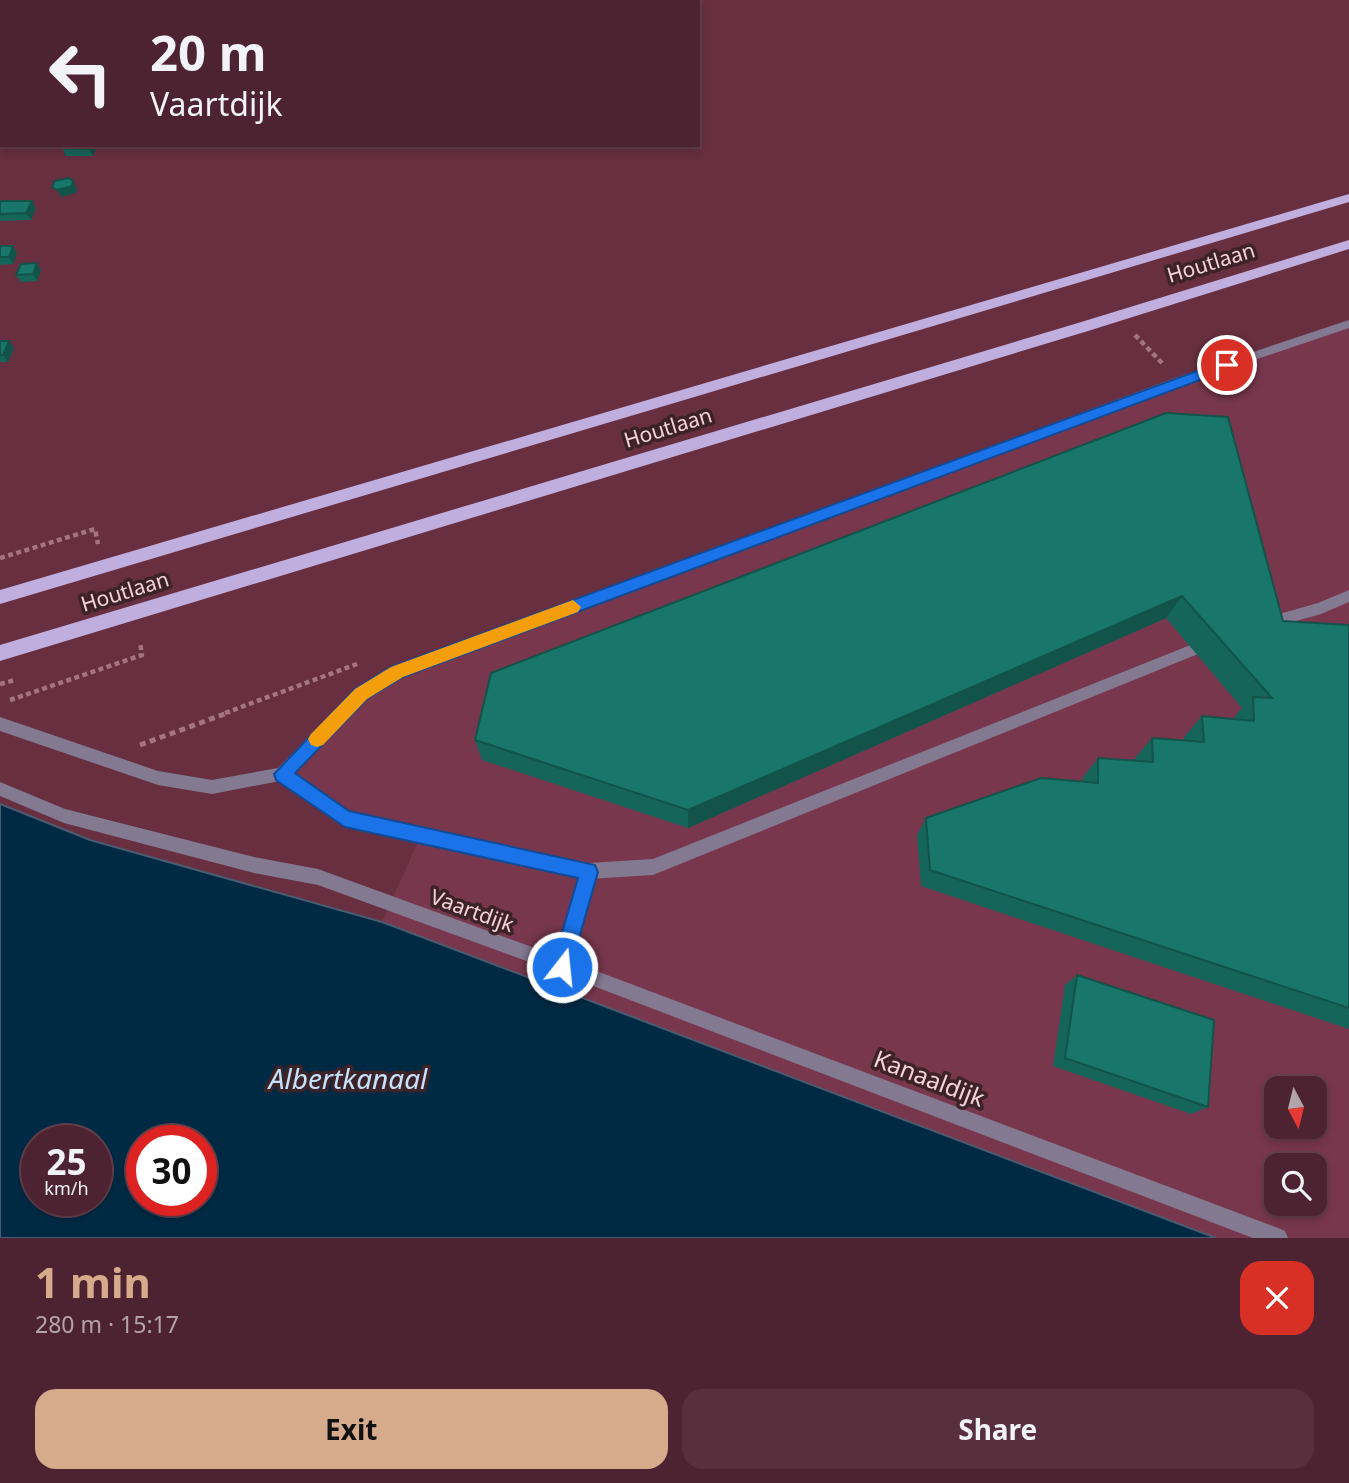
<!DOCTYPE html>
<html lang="en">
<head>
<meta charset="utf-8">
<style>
	:root { --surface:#4e2331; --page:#582f3d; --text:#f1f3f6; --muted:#b3a4ab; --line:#65404d; --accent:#d6ab8b }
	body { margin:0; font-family:"Noto Sans",sans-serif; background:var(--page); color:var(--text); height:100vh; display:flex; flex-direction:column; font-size:26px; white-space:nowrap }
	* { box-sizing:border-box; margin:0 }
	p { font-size:23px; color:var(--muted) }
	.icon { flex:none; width:38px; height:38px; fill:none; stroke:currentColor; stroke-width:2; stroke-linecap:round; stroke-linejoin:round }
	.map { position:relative; height:1238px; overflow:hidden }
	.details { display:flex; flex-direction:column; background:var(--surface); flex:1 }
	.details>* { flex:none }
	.hud { position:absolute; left:0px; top:0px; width:700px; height:147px; box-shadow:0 4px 10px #0003,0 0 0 2px var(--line); background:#4e2331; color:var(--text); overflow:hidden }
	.needle { width:46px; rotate:173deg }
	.tools { position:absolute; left:1264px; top:1076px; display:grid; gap:14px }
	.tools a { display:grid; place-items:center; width:63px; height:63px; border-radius:14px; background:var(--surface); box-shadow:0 4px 10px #0003,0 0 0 2px var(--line); font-size:35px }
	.speed { position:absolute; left:21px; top:1125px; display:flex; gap:14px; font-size:35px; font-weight:700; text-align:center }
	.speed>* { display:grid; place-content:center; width:91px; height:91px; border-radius:50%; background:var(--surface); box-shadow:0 4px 10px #0003,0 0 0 2px var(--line); line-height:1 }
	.speed small { font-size:18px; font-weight:400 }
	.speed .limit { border:10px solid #d22; background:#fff; color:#111 }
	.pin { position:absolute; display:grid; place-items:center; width:60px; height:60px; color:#fff; margin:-30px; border:4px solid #fff; border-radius:50%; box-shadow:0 2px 7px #0007 }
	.me { position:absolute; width:77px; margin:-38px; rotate:16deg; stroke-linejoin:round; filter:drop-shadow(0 0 5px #0008) }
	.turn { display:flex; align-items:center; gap:24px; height:147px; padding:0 35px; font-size:32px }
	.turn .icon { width:91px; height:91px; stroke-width:2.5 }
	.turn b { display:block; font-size:49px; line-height:60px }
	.round { display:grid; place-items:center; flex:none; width:74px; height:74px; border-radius:21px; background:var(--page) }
	.head { display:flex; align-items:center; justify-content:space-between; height:119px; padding:0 35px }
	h1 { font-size:42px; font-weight:700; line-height:52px; color:var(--accent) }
	.primary-button { display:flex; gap:14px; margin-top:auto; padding:14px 35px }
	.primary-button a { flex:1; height:80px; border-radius:21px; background:var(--accent); color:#111; font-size:28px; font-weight:700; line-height:80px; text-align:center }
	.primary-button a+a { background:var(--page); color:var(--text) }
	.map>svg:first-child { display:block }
	.built { fill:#78374c; fill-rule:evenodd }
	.water { fill:#002a44; stroke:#4a5c71; stroke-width:2; fill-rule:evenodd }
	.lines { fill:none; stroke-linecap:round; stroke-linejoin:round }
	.path-far1 { stroke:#a47482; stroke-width:4.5; stroke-dasharray:5 3.5; stroke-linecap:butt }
	.path { stroke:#a47482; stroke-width:5; stroke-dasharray:6 4.5; stroke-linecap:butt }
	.service { fill:#837a92; fill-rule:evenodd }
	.minor { fill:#837a92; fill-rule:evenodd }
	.primary { fill:#c0aede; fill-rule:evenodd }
	.wall { fill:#16655b }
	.shaded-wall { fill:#12534a }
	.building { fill:#19766a; stroke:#12534a; stroke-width:2 }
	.route { fill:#1a73e8; stroke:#114b97; stroke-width:2 }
	.slow { fill:#f59e0b }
	.labels { text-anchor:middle; stroke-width:7; stroke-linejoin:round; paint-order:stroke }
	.street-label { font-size:21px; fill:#f6d2db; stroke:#3c2229 }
	.near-street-label { font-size:24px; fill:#f6d2db; stroke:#3c2229 }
	.near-water-label { font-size:28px; font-style:italic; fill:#c5e2fa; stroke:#3c2229 }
</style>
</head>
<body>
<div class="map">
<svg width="1349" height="1238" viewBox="0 0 1349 1238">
	<rect width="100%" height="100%" fill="#682f41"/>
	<path class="built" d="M1349,324V1238H1216L382,922L421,835L345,819L282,774L361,694L397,672L1104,410ZM1276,1088H1314V1127H1276ZM1276,1166H1314V1204H1276Z"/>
	<path class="water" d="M0,804L90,840L382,922L1216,1238H0ZM37,1141H96V1200H37ZM142,1141H201V1200H142Z"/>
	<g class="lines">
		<g class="path-far1">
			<polyline points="1135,335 1163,364"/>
			<polyline points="0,558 95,529 98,544"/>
			<polyline points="0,684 15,680"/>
			<polyline points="10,700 142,655 140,642"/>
			<polyline points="225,713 357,664"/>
		</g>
		<polyline class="path" points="140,745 230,712"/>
		<g class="service">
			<polygon points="1349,590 1349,602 1321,614 1264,630 1259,628 1257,624 1259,620 1318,603"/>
			<polygon points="1193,644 1198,646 1200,650 1198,654 653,875 589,879 583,877 581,871 583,865 589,863 653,859"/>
			<polygon points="0,782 65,809 254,857 318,869 562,958 1278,1228 1285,1231 1288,1238 1253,1238 562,974 318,885 254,873 64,823 0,796"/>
		</g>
		<g class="minor">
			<polygon points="38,0 48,0 37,2"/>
			<polygon points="2,24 2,30 0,31 0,25"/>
			<polygon points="1349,320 1349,328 1183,384 402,676 366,699 293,773 349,812 595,865 597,871 570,966 568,972 562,974 556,972 554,966 579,877 345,826 280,781 212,794 158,785 0,731 0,717 158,771 212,780 278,768 356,689 392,668 1175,378"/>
		</g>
		<g class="primary">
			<polygon points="1349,194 1349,202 0,604 0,590"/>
			<polygon points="1349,240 1349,249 1088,331 0,661 0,645 1078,323"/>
		</g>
	</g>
	<g class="wall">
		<polygon points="97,145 93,156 66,156 62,148"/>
		<polygon points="0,201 36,208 31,220 0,221"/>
		<polygon points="0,246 13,246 17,253 13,264 0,265"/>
		<polygon points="41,270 37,281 21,282 16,275"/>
		<polygon points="0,341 9,341 14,348 8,362 0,362"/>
		<polygon points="1166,413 1283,621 1349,625 1349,1029 921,886 917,835 926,818 1083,781 1083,777 1098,758 1135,761 1135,758 1152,738 1184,740 1184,737 1202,716 1233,719 1242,708 1166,618 688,828 482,760 475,740"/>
		<polygon points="1077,975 1208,1107 1191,1114 1053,1066 1065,985"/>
	</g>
	<g class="shaded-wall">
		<polygon points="104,0 115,0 115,2 102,2"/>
		<polygon points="2,104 2,134 1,136 0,107"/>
		<polygon points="91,145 97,145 93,156 89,149"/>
		<polygon points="73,181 77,189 76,193 61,197 57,190"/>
		<polygon points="32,201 36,208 31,220 26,213"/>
		<polygon points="13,246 17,253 13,264 9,257"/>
		<polygon points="37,263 41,270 37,281 33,274"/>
		<polygon points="9,341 14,348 8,362 3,355"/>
		<polygon points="1182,596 1166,618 688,828 688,810"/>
	</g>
	<g class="building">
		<polygon points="67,0 104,0 102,2 64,2"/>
		<polygon points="63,145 91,145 89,149 62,148"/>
		<polygon points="69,178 73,181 72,186 57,190 52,187 55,181"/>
		<polygon points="0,201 32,201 26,213 0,214"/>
		<polygon points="0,246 13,246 9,257 0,257"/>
		<polygon points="37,263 33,274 16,275 21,264"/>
		<polygon points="0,341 9,341 3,355 0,355"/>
		<polygon points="1166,413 1228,417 1283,621 1349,625 1349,1008 930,870 926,818 1041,778 1098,783 1098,758 1153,762 1152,738 1204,742 1202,716 1254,721 1253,697 1272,698 1182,596 688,810 475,740 491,673"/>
		<polygon points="1077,975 1214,1020 1208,1107 1065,1058"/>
	</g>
	<polygon class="route" points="1227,360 1234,365 1232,368 403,677 367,699 295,773 349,811 595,865 598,872 569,973 562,976 555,973 552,967 578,878 345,827 276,780 274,774 355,689 391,667"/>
	<polygon class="slow" points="573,600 581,607 578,612 403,677 367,699 323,745 317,747 311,745 308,739 311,734 355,689 391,667"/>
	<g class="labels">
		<g class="street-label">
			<text transform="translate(1211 263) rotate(-17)" y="7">Houtlaan</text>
			<text transform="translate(668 428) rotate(-17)" y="7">Houtlaan</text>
			<text transform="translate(125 592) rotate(-17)" y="7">Houtlaan</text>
			<text transform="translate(472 911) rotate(20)" y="7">Vaartdijk</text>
		</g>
		<g class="near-street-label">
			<text transform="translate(929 1079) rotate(21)" y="8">Kanaaldijk</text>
		</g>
		<g class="near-water-label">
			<text x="348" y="1089">Albertkanaal</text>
		</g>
	</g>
</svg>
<div class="tools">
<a><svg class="needle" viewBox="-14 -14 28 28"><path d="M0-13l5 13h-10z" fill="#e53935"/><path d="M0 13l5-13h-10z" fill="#b3a4ab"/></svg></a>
<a><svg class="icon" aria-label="search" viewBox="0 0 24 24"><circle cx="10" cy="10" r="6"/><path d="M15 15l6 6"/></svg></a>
</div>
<div class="speed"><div>25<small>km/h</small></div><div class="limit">30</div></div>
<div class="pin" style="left:1227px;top:365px;background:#d93025"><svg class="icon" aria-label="arrive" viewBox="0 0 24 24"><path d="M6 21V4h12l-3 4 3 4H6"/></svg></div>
<svg class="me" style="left:562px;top:967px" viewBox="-20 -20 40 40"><circle r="17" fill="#1a73e8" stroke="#fff" stroke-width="3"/><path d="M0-11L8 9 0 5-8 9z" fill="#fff"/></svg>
<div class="hud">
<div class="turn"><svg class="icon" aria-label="left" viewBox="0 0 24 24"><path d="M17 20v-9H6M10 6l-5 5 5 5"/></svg><div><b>20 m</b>Vaartdijk</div></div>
</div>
</div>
<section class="details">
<div class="head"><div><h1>1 min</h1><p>280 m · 15:17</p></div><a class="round" style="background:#d93025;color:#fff"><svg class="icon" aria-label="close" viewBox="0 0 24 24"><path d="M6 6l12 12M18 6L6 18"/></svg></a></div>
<div class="primary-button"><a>Exit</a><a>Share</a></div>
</section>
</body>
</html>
